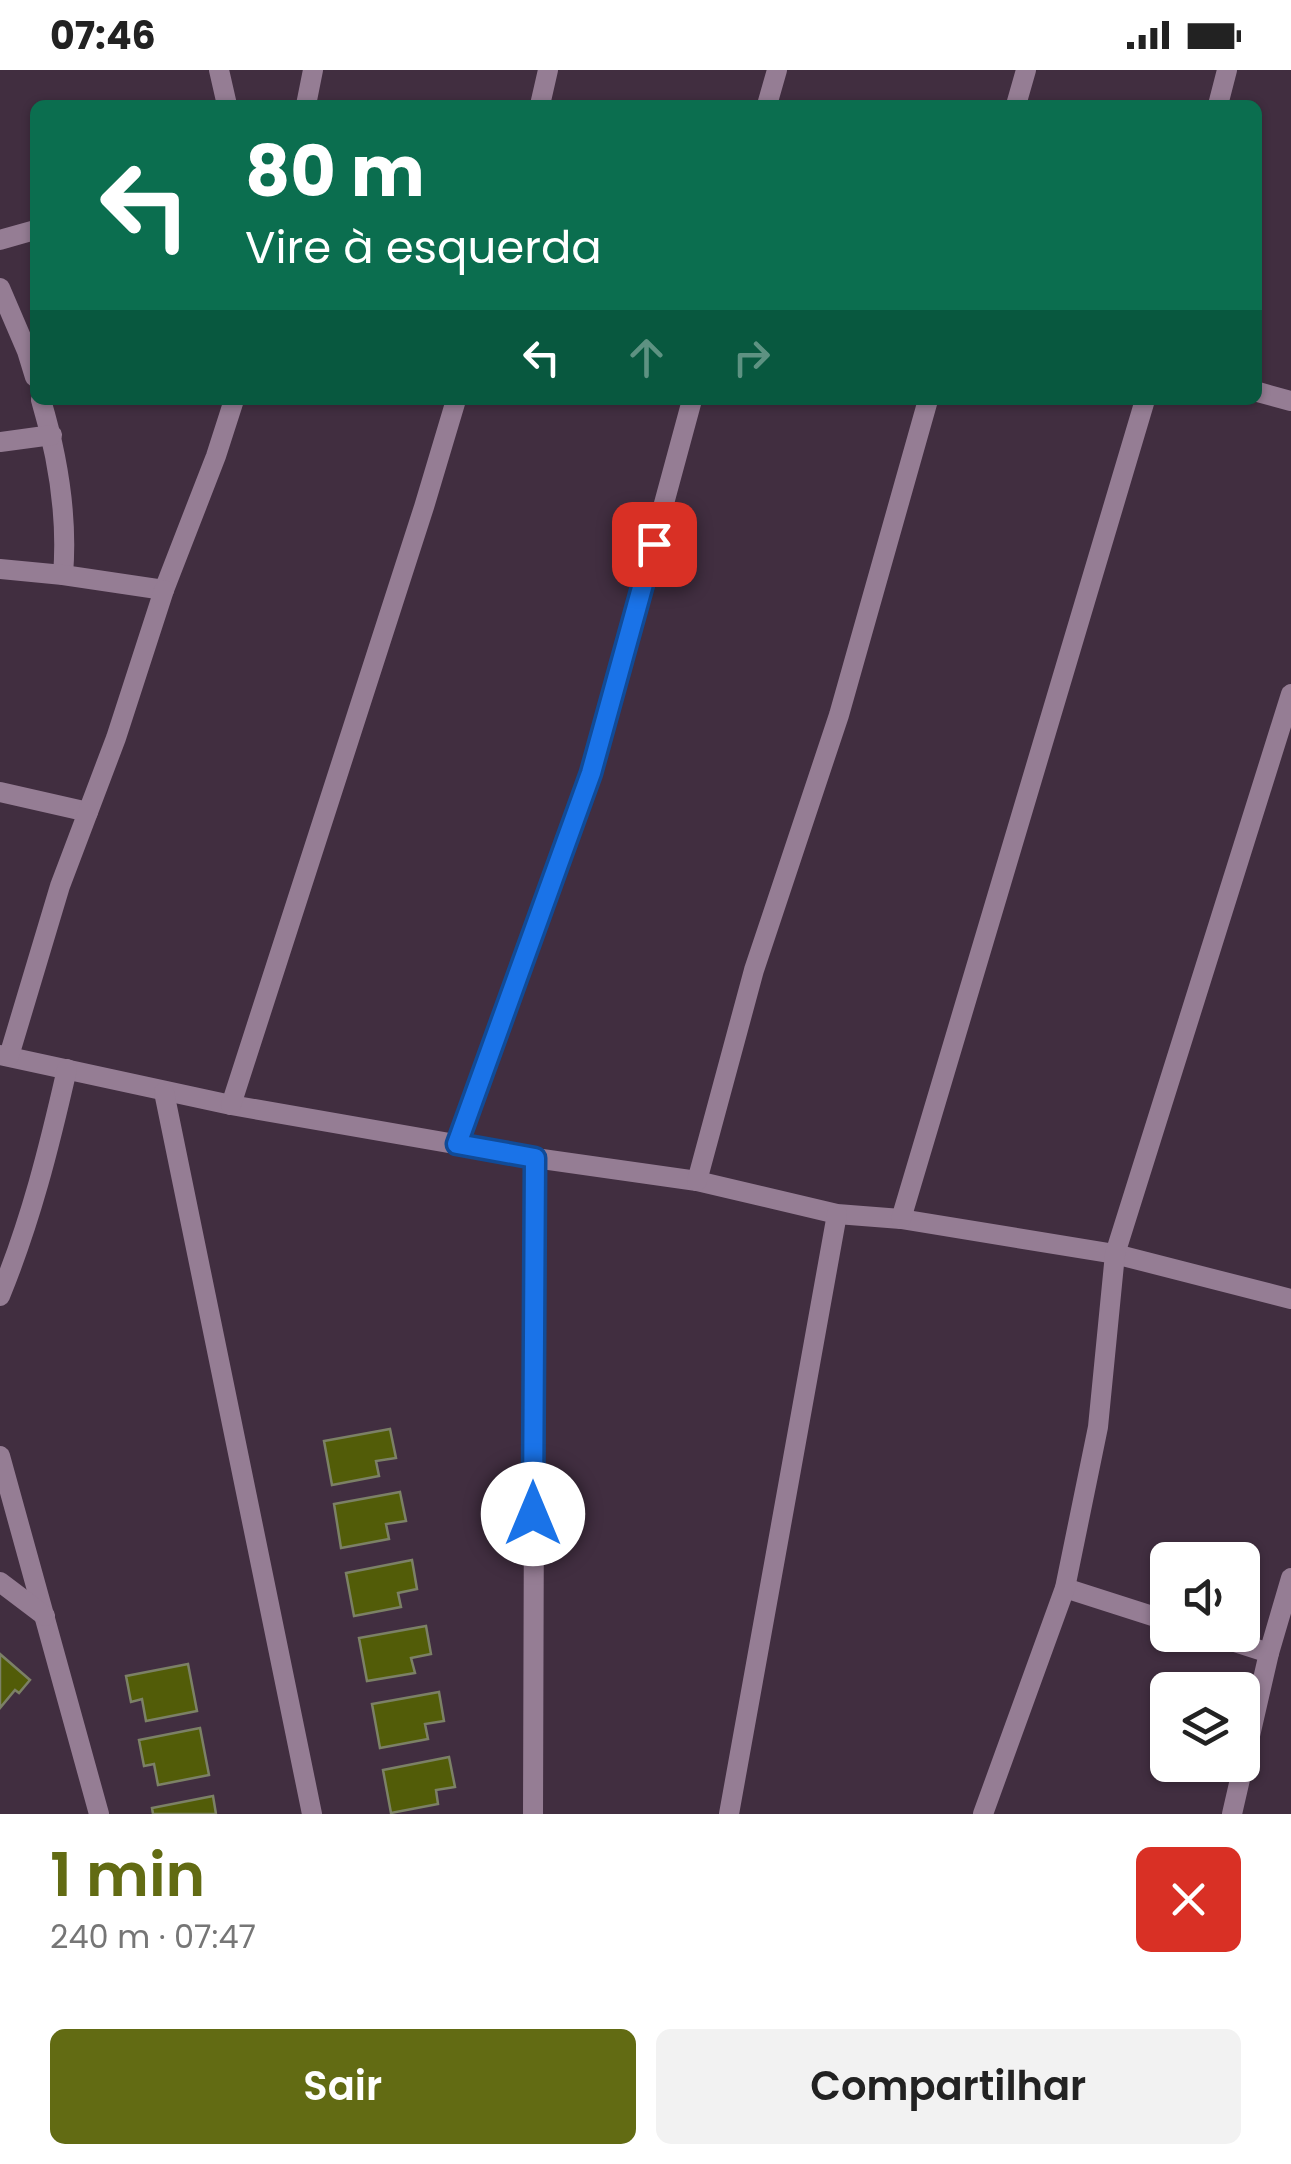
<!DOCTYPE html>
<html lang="pt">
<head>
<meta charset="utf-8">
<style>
	:root { --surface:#fff; --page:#f2f2f2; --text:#222; --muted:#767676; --accent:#626b13 }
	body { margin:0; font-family:Poppins,sans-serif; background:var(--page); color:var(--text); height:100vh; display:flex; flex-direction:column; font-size:38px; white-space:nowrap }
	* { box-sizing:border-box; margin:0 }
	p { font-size:32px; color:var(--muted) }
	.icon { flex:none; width:55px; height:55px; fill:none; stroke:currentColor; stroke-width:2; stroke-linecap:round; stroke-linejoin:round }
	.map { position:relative; height:1744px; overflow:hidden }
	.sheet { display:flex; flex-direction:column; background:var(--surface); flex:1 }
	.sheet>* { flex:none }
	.hud { position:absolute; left:30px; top:30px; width:1232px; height:305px; border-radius:15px; box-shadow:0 2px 8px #0004; background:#0b6e4f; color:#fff; overflow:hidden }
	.buttons { position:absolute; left:1150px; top:1472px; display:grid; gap:20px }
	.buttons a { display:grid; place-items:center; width:110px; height:110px; border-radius:15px; background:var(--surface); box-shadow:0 2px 8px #0004; font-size:50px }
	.pin { position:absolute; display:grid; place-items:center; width:85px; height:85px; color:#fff; margin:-42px; border-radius:20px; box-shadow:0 5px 15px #0006 }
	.me { position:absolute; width:110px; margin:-55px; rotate:0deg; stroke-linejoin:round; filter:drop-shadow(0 0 8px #0008) }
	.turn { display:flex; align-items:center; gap:35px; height:210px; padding:0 50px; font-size:45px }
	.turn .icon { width:130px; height:130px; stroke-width:2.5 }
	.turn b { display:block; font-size:70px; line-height:85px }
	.lanes { display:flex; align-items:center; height:95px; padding:0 50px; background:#0003; justify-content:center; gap:50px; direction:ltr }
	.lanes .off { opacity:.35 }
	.round { display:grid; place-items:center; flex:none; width:105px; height:105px; border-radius:15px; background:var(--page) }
	.summary { display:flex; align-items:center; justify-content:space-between; height:170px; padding:0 50px }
	h1 { font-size:60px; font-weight:600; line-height:75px; color:var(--accent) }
	.action { display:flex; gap:20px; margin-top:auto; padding:20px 50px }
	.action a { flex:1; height:115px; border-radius:15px; background:var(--accent); color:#fff; font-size:40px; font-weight:600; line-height:115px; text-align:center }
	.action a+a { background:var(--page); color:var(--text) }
	.status { display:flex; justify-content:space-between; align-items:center; height:70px; padding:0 50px; background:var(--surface); direction:ltr }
	.status svg { height:28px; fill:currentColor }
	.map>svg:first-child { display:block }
	.building { fill:#525c08; stroke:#7c8166; stroke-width:2.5 }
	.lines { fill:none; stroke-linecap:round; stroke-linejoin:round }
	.minor { stroke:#957d94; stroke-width:20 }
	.route-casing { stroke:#114b97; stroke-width:25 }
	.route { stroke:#1a73e8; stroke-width:18 }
</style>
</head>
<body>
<div class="status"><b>07:46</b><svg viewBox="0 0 49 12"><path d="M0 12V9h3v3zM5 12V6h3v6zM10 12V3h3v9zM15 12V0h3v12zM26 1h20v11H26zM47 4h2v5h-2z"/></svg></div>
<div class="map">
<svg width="1291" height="1744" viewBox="0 0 1291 1744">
	<rect width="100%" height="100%" fill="#412e40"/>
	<g class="building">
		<polygon points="390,1359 396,1388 376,1391 379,1406 332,1415 324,1371"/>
		<polygon points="400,1422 406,1451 386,1454 389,1469 341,1478 334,1434"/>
		<polygon points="412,1490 417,1519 398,1523 401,1537 354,1546 346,1503"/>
		<polygon points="426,1556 431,1584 411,1588 415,1603 367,1611 359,1568"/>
		<polygon points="0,1584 30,1610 19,1623 15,1620 0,1638"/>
		<polygon points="188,1594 197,1641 146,1651 142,1629 131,1632 126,1606"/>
		<polygon points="439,1622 444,1651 425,1654 428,1669 380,1678 372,1634"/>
		<polygon points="200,1658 209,1705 158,1715 154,1694 144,1696 139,1670"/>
		<polygon points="449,1687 455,1717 436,1720 438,1734 391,1743 383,1700"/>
		<polygon points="213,1726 216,1744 153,1744 152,1738"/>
	</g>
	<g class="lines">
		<g class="minor">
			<polyline points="219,0 227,35"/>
			<polyline points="306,35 313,0"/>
			<polyline points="540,35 548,0"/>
			<polyline points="767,35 777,0"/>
			<polyline points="1016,35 1026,0"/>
			<polyline points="1218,35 1227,0"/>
			<polyline points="0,170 35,160"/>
			<polyline points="0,218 27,281 35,307"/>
			<polyline points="1258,322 1291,331"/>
			<path d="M41,330C58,387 68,445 63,505"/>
			<polyline points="0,372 52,365"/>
			<polyline points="0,499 63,505 164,520 216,386 234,330"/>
			<polyline points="0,722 88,742"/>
			<polyline points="0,985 231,1035 535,1088 697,1111 837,1144 901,1149 1115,1184 1291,1229"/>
			<polyline points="9,986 60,816 116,668 164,520"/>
			<polyline points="164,1022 312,1744"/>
			<polyline points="231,1035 424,437 456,330"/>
			<polyline points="457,1074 591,703 692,330"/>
			<polyline points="697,1111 754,900 839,645 928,330"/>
			<polyline points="901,1149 1145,330"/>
			<path d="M0,1226C31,1150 49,1078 67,999"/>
			<polyline points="0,1386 99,1744"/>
			<polyline points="0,1512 45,1546"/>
			<polyline points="1065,1518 1168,1551"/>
			<polyline points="1213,1565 1269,1583"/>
			<polyline points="533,1744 535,1088"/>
			<polyline points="729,1744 837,1144"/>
			<polyline points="983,1744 1065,1518 1098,1357 1115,1184 1291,624"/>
			<polyline points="1232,1744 1269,1583 1291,1508"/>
		</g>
	</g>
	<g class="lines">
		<g class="route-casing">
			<polyline id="route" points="533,1444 535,1088 457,1074 591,703 654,474"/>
		</g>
		<use href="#route" class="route"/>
	</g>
</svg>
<div class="buttons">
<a><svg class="icon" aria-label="sound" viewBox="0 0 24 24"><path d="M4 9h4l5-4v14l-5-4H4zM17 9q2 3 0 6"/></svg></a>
<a><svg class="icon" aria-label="layers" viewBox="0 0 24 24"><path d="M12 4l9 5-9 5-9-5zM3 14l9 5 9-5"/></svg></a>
</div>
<div class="pin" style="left:654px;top:474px;background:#d93025"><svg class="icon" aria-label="arrive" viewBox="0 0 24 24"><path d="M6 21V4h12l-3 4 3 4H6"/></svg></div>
<svg class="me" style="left:533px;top:1444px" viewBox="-20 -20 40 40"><circle r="19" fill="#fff"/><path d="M0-13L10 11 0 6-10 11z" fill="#1a73e8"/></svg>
<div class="hud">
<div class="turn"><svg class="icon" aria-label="left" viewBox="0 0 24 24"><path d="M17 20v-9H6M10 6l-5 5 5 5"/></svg><div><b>80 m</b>Vire à esquerda</div></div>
<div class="lanes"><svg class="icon" aria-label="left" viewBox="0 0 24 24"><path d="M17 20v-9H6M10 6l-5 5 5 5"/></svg><svg class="icon off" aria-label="ahead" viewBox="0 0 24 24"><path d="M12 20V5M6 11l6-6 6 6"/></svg><svg class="icon off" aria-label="right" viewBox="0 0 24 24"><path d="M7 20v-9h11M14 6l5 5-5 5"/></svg></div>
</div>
</div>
<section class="sheet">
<div class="summary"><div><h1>1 min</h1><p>240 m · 07:47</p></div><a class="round" style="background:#d93025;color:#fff"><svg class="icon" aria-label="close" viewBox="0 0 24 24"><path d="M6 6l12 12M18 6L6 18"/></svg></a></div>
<div class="action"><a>Sair</a><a>Compartilhar</a></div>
</section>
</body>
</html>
